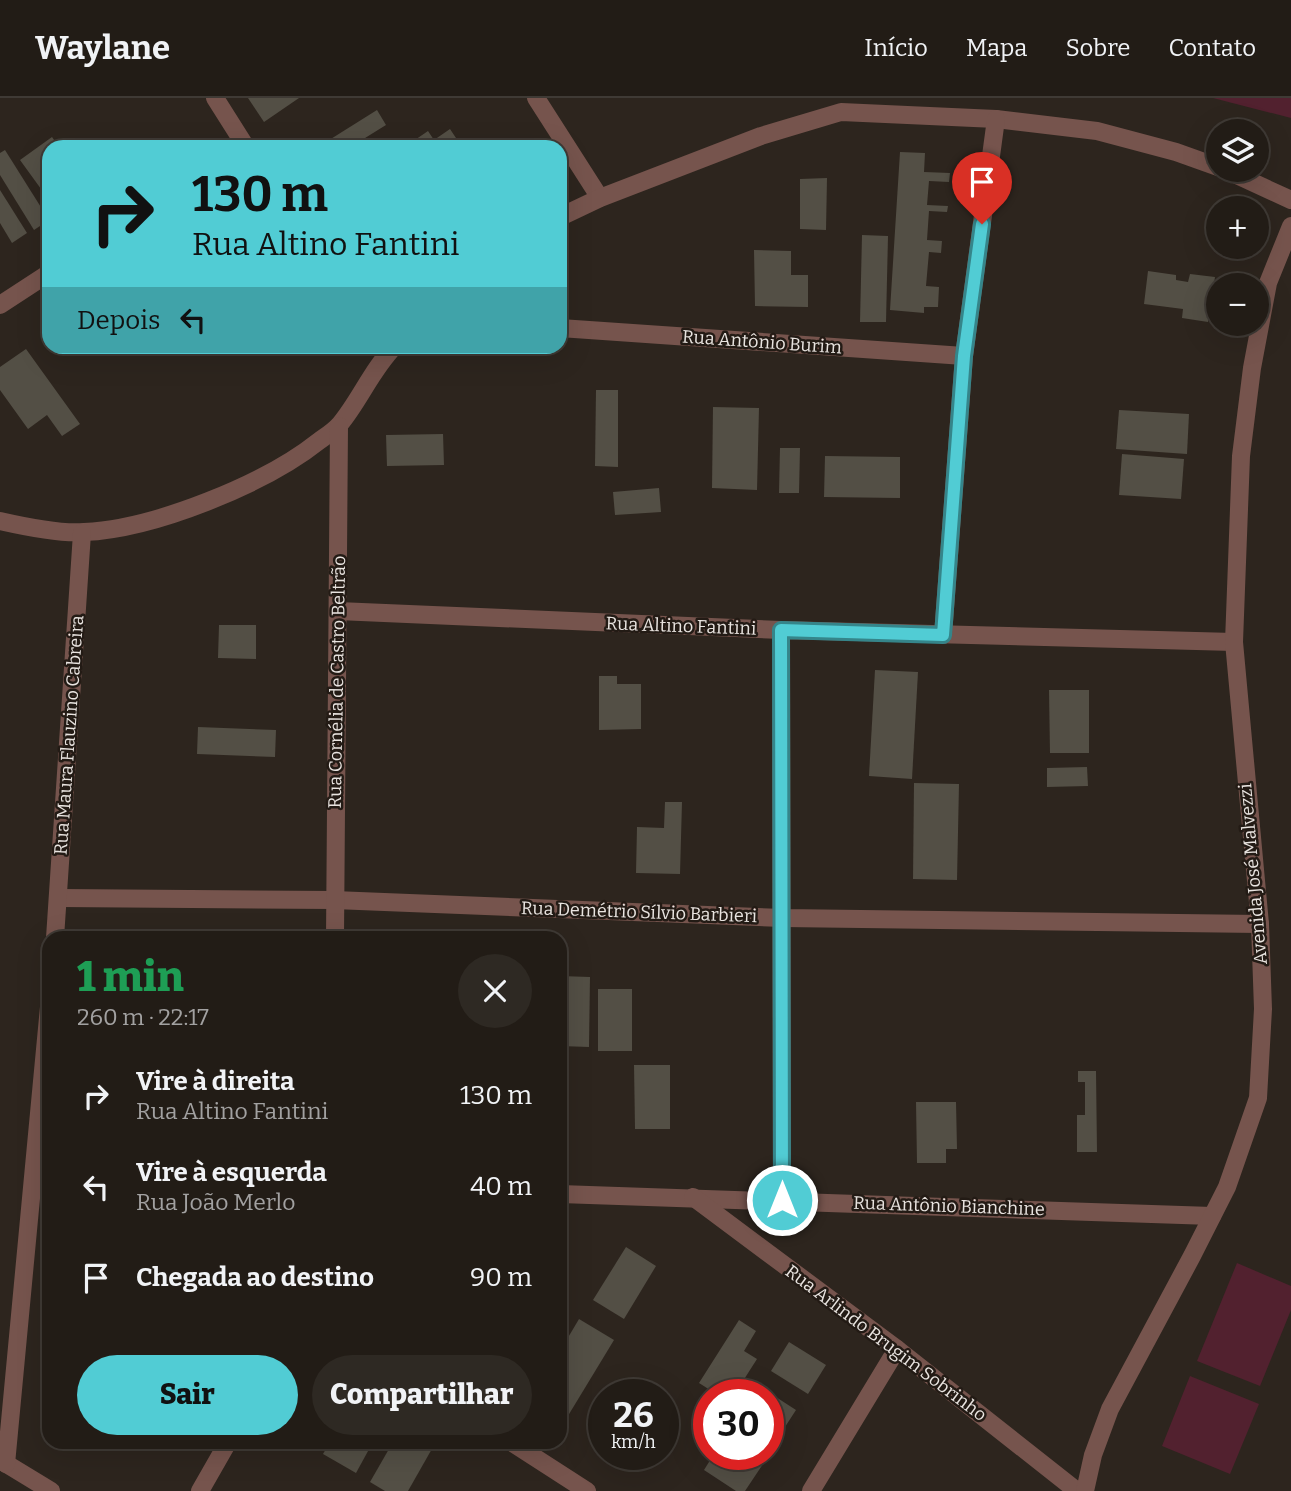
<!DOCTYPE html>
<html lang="pt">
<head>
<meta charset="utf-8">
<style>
	:root { --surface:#221c16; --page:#2e2923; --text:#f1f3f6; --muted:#a2a1a1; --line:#3f3a35; --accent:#51ccd4 }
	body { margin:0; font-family:Bitter,serif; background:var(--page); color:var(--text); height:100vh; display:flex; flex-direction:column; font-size:26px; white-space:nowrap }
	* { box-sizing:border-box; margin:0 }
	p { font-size:23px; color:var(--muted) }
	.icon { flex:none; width:38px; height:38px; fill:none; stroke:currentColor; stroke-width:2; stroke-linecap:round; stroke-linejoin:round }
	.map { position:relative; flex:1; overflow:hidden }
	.details { position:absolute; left:42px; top:833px; width:525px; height:518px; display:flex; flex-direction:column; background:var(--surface); border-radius:21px; box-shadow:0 7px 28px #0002,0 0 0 2px var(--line) }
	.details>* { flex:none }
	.hud { position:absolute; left:42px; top:42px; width:525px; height:214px; border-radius:21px; box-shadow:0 7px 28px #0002,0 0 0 2px var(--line); background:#51ccd4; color:#111; overflow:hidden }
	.tools { position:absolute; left:1206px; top:21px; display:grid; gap:14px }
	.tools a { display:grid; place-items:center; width:63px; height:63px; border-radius:50%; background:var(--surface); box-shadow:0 7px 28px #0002,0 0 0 2px var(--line); font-size:35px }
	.speed { position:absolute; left:588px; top:1281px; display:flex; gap:14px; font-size:35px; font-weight:700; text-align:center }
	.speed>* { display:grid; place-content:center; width:91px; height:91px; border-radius:50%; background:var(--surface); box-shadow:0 7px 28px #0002,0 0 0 2px var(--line); line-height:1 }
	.speed small { font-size:18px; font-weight:400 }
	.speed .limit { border:10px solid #d22; background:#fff; color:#111 }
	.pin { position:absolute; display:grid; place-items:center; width:60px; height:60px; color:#fff; margin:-72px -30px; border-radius:50% 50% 50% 0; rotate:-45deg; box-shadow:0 0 7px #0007 }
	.pin .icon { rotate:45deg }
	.me { position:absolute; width:77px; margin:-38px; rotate:0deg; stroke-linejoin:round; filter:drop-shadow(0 0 5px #0008) }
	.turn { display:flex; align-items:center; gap:24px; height:147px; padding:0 35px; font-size:32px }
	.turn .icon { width:91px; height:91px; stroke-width:2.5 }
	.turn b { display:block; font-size:49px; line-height:60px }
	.then { display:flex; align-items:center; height:66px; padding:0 35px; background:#0003; gap:14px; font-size:26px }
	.round { display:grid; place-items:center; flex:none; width:74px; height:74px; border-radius:37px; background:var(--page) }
	.summary { display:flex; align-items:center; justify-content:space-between; height:119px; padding:0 35px }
	h1 { font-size:42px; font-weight:800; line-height:52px; color:#1e9e55 }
	.action { display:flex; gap:14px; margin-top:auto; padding:14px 35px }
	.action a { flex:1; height:80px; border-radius:42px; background:var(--accent); color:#111; font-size:28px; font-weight:800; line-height:80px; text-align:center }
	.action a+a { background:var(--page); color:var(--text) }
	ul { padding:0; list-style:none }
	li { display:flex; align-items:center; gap:21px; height:91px; padding:0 35px }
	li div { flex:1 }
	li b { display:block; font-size:26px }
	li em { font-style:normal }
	header { display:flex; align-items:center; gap:42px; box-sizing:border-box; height:98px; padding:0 35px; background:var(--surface); border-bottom:2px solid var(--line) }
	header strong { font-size:33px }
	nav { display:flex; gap:38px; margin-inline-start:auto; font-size:24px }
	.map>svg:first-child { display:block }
	.green { fill:#52212f }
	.building { fill:#534f45 }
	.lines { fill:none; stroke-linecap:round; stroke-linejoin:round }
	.street { stroke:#76544d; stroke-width:18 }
	.route-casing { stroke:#35858a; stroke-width:18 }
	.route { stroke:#51ccd4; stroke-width:12 }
	.labels { text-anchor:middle; stroke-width:5; stroke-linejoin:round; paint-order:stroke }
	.street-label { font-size:18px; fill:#e9e4e0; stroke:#231b15 }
</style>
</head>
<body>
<header>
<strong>Waylane</strong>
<nav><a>Início</a><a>Mapa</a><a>Sobre</a><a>Contato</a></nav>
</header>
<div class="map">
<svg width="1291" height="1393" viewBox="0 0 1291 1393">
	<rect width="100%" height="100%" fill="#2d251e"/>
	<g class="green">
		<polygon points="1213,0 1291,0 1291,20"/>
		<polygon points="1237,1165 1291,1188 1291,1212 1260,1288 1197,1263"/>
		<polygon points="1190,1278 1259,1306 1230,1376 1162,1348"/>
	</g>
	<g class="building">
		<polygon points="248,0 299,0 264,24"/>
		<polygon points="377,12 386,27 357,45 359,49 318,49"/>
		<polygon points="450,31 462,49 411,49 409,46 428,33 434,42"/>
		<polygon points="52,39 59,49 49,49 49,102 20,62"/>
		<polygon points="5,52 49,122 34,132 0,77 0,55"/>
		<polygon points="900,54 925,55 924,74 950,75 949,84 929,83 927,107 948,108 947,114 929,113 927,142 942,143 941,155 929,154 926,188 939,189 938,209 924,209 924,215 890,212"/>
		<polygon points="827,80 826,132 800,131 800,81"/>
		<polygon points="0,92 27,135 12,145 0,125"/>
		<polygon points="862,137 888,138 886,224 860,224"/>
		<polygon points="754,152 791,153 791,177 808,177 808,209 755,208"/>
		<polygon points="1148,173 1176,177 1176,182 1188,184 1190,176 1215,179 1208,224 1182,220 1183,211 1144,206"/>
		<polygon points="26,251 80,326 62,338 47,317 28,331 0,292 0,269"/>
		<polygon points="596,292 618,292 618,369 595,368"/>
		<polygon points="713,309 759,310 757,392 712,390"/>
		<polygon points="1119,312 1189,316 1187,356 1116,351"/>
		<polygon points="443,336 444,367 387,368 386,337"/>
		<polygon points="780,350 800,350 799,395 779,395"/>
		<polygon points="1122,356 1184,361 1181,401 1119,397"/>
		<polygon points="825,358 900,359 900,400 824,399"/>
		<polygon points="659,390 661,414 615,417 613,394"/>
		<polygon points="219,527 256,527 256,561 218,560"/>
		<polygon points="875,572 918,574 912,681 869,678"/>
		<polygon points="599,578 617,578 617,586 641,586 641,631 599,632"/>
		<polygon points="1049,592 1089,592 1089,655 1050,655"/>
		<polygon points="198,629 276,632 275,659 197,656"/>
		<polygon points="1087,669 1088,688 1047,689 1047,670"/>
		<polygon points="914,685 959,686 957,782 913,781"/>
		<polygon points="665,704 682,704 680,776 636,775 637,729 664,730"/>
		<polygon points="560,878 590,879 589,949 560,948"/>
		<rect x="598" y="891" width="34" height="62"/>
		<polygon points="634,967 670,967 670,1031 635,1031"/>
		<polygon points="1078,973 1096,973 1097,1054 1077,1054 1077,1017 1085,1017 1085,984 1078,984"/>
		<polygon points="916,1004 956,1004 957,1051 946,1051 946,1065 917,1065"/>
		<polygon points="626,1149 656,1168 624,1221 593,1202"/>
		<polygon points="579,1221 614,1242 560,1331 560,1253"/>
		<polygon points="739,1222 756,1233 744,1253 757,1261 734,1297 718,1297 699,1285"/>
		<polygon points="789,1244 826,1267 808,1296 771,1273"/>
		<polygon points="759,1288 796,1312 772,1349 768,1347 768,1297 753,1297"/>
		<polygon points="330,1344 373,1344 356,1375 323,1356"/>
		<polygon points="393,1344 424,1344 433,1349 408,1393 385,1393 370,1384"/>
		<polygon points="768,1352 771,1354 745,1393 736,1393 704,1372 714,1356 768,1356"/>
	</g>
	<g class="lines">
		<g class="street">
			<polyline points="215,0 246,49"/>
			<polyline points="536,0 600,100"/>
			<polyline points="1226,72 1291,102"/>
			<polyline points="560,119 600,100 761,38 841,14 996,21 1097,33 1176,54 1218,69"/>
			<polyline points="0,207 49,175"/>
			<polyline points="560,230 964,258"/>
			<path d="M0,423C22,428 62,436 84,434C154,431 265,386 319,343C326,338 334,333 340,326C360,302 372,271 395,248"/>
			<polyline points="338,513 781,532 1234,544"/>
			<polyline points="781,532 782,1102"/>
			<polyline points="943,537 964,258 996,21"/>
			<polyline points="59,800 334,802 783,820 1260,826"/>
			<polyline points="55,840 82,435"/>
			<polyline points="335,840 339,328"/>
			<polyline points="560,1096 1212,1118"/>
			<polyline points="693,1099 897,1251 1077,1393"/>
			<polyline points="511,1344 587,1393"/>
			<polyline points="0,1362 51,1393"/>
			<polyline points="6,1366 49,909"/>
			<polyline points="200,1393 228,1344"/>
			<polyline points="811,1393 897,1251"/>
			<polyline points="1085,1393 1093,1357 1110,1311 1192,1158 1227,1089 1258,1000 1263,911 1260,826 1234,544 1241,358 1252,270 1268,185 1291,128"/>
		</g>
	</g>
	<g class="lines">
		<g class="route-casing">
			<polyline id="route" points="782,1102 781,532 943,537 964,258 982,126"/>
		</g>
		<use href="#route" class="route"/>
	</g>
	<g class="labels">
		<g class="street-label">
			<text transform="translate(762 244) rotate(4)" y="6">Rua Antônio Burim</text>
			<text transform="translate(681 528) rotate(2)" y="6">Rua Altino Fantini</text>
			<text transform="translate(337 584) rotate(-89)" y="6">Rua Cornélia de Castro Beltrão</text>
			<text transform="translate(69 637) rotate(-86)" y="6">Rua Maura Flauzino Cabreira</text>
			<text transform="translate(1253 776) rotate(-95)" y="6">Avenida José Malvezzi</text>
			<text transform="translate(639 814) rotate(2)" y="6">Rua Demétrio Sílvio Barbieri</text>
			<text transform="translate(949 1108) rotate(2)" y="6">Rua Antônio Bianchine</text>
			<text transform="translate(886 1245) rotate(37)" y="6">Rua Arlindo Brugim Sobrinho</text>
		</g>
	</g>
</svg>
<div class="tools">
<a><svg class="icon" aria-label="layers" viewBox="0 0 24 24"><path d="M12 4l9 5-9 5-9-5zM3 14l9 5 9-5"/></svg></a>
<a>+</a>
<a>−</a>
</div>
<div class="speed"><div>26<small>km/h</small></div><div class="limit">30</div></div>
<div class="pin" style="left:982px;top:126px;background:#d93025"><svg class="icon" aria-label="arrive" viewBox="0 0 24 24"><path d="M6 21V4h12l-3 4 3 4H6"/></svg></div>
<svg class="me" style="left:782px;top:1102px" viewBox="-20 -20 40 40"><circle r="17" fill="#51ccd4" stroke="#fff" stroke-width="3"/><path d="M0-11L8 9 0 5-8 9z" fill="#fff"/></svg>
<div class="hud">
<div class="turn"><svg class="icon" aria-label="right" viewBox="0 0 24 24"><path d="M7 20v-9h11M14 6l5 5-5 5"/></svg><div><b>130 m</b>Rua Altino Fantini</div></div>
<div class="then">Depois<svg class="icon" aria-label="left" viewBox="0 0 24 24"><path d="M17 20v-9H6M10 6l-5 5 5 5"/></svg></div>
</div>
<section class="details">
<div class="summary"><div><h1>1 min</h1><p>260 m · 22:17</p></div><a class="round"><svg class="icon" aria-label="close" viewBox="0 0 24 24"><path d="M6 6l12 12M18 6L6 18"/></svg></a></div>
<ul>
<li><svg class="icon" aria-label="right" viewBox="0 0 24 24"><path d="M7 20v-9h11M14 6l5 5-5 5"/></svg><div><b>Vire à direita</b><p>Rua Altino Fantini</p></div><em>130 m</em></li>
<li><svg class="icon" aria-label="left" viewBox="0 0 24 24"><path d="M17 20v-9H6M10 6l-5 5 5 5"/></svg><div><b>Vire à esquerda</b><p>Rua João Merlo</p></div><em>40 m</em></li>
<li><svg class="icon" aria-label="arrive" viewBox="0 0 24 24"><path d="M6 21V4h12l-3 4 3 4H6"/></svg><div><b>Chegada ao destino</b></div><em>90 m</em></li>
</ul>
<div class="action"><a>Sair</a><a>Compartilhar</a></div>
</section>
</div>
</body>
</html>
